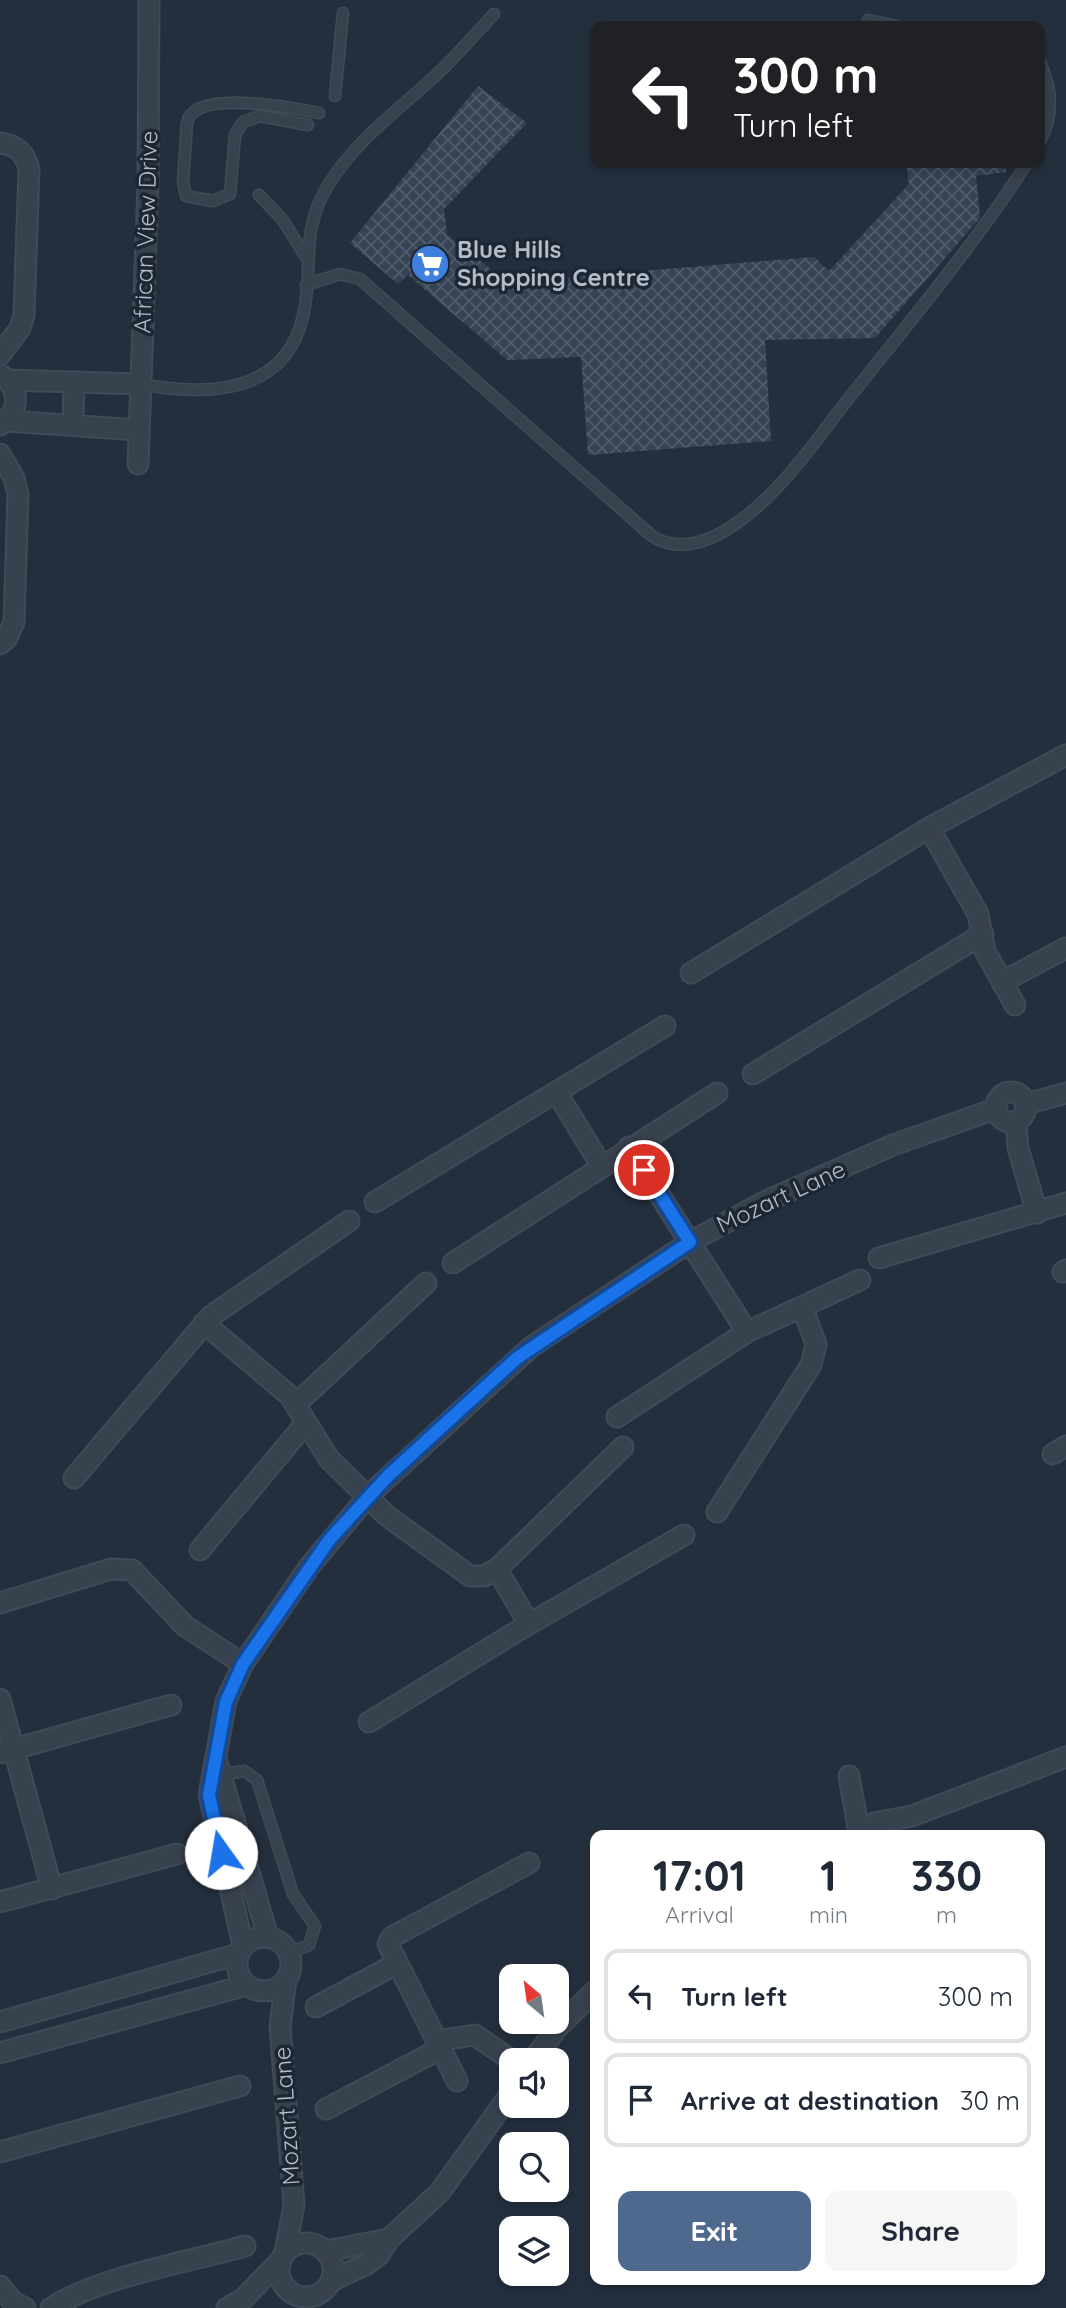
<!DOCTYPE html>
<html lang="en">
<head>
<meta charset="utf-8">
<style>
	:root { --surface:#fff; --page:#f6f6f7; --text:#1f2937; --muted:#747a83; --line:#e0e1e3; --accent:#4f688e }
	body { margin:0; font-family:Quicksand,sans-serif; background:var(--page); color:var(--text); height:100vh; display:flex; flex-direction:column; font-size:26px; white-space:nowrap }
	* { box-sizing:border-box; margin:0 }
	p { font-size:23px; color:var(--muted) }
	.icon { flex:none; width:38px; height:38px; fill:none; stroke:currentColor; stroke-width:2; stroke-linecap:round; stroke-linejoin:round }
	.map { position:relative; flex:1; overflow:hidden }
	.drawer { position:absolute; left:590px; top:1830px; width:455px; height:455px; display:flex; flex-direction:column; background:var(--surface); border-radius:14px; box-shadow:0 4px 10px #0003 }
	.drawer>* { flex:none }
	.banner { position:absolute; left:590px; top:21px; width:455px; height:147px; border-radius:14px; box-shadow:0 4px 10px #0003; background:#202124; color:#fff; overflow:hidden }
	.needle { width:46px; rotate:331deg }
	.buttons { position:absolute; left:499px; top:1964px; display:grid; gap:14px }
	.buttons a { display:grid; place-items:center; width:70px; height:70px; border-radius:14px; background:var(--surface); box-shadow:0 4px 10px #0003; font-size:35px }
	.pin { position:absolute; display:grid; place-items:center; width:60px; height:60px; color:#fff; margin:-30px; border:4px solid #fff; border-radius:50%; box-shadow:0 2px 7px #0007 }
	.me { position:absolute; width:77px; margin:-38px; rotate:347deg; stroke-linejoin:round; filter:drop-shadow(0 0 5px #0008) }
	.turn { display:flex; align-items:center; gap:24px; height:147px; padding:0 28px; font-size:32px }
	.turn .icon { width:91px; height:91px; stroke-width:2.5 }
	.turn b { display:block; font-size:49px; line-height:60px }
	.eta { display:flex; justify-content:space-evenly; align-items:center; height:119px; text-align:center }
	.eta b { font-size:42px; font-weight:700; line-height:49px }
	.cta { display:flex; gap:14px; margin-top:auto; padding:14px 28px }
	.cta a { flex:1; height:80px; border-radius:14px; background:var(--accent); color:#fff; font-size:28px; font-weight:700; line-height:80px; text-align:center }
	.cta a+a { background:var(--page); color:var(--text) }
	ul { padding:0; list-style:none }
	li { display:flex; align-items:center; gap:21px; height:94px; margin:0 14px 10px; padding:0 14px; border:4px solid var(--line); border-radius:14px }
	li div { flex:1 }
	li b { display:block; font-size:26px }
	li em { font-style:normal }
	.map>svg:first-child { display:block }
	.building { fill:url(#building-cross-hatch) }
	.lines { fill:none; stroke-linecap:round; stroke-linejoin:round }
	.lane-casing { stroke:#414a57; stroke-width:13 }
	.street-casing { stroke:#414a57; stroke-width:23 }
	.lane { stroke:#38414e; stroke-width:10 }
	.street { stroke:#38414e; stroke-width:19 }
	.route-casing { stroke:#114b97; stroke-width:18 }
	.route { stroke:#1a73e8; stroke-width:12 }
	.labels { text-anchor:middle; stroke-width:7; stroke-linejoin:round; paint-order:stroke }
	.street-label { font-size:24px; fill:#b4bcc9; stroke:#1d2633 }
	.poi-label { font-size:24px; font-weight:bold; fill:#b4bcc9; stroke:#1d2633; text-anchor:start }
</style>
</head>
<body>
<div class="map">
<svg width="1066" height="2308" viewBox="0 0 1066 2308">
	<defs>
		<pattern id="building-cross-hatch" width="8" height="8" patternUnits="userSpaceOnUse" patternTransform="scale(1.75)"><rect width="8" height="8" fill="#364354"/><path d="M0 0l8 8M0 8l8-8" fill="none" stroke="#515c6b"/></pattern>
	</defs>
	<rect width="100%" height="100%" fill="#242f3e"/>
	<polygon class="building" points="478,86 527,123 444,209 447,235 507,282 814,257 829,271 909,184 906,163 1005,163 1006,172 976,176 980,218 875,338 765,340 771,441 588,455 581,357 507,360 408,275 398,284 350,243"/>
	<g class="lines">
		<g class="lane-casing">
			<g id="lane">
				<polyline points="868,20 897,26"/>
				<path d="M1040,62C1052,88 1054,115 1040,141"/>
				<polyline points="335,96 343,13"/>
				<path d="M308,125L260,116L243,122L235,135L230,194L213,201L186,196L183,182L187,123C193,88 293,108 319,113"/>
				<polyline points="259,195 282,219 306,257"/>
				<path d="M306,285L340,274L360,279L652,536C683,556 719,537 745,517C789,483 822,431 857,388C916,314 976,242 1027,163"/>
				<path d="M141,384C205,396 285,396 303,316C315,264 298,233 330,182C357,140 398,110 435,76C456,57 474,35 494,14"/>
				<polyline points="220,1775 244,1771 257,1780 293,1894 315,1926 309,1945 289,1953"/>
			</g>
		</g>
		<g class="street-casing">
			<g id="street">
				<path d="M0,143C17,145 25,153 29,169L24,315L20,328L0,355"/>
				<polyline points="7,380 141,384"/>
				<polyline points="7,421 139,430"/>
				<polyline points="73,424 74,382"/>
				<path d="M0,425C20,412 21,389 1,375"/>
				<polyline points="0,454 14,478 18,494 14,622 7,638 0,644"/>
				<polyline points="138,464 148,185 149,0"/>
				<polyline points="929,828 978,914 985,951 1015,1005"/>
				<polyline points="691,973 929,828 1066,755"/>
				<polyline points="1002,982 1066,948"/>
				<polyline points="753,1074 983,934"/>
				<circle cx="1011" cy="1107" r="15"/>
				<polyline points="557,1093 601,1165"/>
				<polyline points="1026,1104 1066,1093"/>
				<polyline points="1016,1121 1018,1148 1037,1213"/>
				<polyline points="629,1147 747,1332"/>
				<polyline points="375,1202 665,1026"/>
				<polyline points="879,1258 1066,1203"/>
				<polyline points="453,1263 717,1093"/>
				<polyline points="1063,1272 1066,1270"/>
				<polyline points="204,1323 290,1396 329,1459 387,1516 470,1576 484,1576 497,1569 623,1447"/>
				<polyline points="296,1404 426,1283"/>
				<polyline points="617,1417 747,1332 860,1280"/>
				<polyline points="1053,1454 1066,1446"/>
				<polyline points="74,1478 211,1316 349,1221"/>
				<polyline points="717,1512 811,1365 816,1344 802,1307"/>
				<polyline points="200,1550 305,1424"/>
				<polyline points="497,1569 529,1624"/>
				<polyline points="0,1603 111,1569 132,1570 185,1626 243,1664"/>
				<polyline points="0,1699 52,1889"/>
				<polyline points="369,1722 529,1624 684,1535"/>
				<polyline points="0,1753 171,1705"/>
				<polyline points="218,1765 268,1937"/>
				<polyline points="849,1776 858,1827"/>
				<polyline points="874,1823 912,1816 1066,1757"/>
				<polyline points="0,1902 177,1854"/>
				<circle cx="264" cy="1964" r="27"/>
				<polyline points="243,1946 209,1795 226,1701 243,1664 309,1567 369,1495 531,1347 690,1242 764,1202 893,1145 995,1109"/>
				<polyline points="316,2007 396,1964"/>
				<polyline points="0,2022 238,1954"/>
				<polyline points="436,2041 475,2035 511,2060"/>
				<polyline points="0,2053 247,1985"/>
				<polyline points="533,2060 557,2028 595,1991"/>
				<polyline points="457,2081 388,1944 392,1937 529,1863"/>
				<polyline points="326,2109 440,2049"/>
				<polyline points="0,2152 240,2086"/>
				<circle cx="306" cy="2270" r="27"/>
				<polyline points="326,2251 389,2239"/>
				<polyline points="285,2253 294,2205 280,2027 286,1979"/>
				<polyline points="331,2281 367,2264 379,2255 389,2239 440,2192 511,2093"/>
				<polyline points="0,2286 13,2302 25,2308"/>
				<path d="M51,2308C98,2277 189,2262 245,2246"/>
				<polyline points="227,2308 243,2299 281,2260"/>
			</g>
		</g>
		<use href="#lane" class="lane"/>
		<use href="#street" class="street"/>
	</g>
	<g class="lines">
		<g class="route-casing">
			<polyline id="route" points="221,1853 209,1795 226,1702 243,1664 330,1539 388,1476 517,1358 690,1242 644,1170"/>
		</g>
		<use href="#route" class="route"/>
	</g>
	<defs>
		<g id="supermarket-disc" transform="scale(2.0125)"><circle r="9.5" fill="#3f7fe0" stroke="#1d2633"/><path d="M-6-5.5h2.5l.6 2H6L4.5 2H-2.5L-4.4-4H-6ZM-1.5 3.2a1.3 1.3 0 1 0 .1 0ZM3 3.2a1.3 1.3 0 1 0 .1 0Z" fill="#fff"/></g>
	</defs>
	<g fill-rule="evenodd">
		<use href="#supermarket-disc" x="430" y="264"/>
	</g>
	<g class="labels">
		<g class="street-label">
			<text transform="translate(146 232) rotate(-88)" y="8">African View Drive</text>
			<text transform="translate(781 1197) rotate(-25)" y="8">Mozart Lane</text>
			<text transform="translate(287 2116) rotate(-94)" y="8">Mozart Lane</text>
		</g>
		<g class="poi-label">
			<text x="457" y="258">Blue Hills<tspan x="457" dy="28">Shopping Centre</tspan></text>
		</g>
	</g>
</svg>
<div class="buttons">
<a><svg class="needle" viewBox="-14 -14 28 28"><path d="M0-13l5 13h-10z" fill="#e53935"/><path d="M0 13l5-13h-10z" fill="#747a83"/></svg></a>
<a><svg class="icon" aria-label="sound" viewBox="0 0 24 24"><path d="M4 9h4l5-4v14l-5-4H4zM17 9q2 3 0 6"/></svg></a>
<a><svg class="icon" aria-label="search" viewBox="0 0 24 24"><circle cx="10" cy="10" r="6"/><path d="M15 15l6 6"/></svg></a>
<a><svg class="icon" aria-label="layers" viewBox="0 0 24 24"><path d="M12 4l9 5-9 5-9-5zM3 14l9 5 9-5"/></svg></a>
</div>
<div class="pin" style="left:644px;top:1170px;background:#d93025"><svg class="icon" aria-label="arrive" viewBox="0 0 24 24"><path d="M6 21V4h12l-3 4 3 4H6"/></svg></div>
<svg class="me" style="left:221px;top:1853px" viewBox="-20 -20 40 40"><circle r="19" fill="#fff"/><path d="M0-13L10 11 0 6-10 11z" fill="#1a73e8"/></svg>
<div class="banner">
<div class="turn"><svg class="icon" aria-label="left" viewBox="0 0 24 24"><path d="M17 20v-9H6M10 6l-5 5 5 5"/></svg><div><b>300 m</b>Turn left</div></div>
</div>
<section class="drawer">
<div class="eta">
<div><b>17:01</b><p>Arrival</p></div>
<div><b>1</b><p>min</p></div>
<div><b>330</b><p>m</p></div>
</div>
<ul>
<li><svg class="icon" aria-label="left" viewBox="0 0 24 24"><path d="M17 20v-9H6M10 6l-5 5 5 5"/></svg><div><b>Turn left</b></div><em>300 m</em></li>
<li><svg class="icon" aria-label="arrive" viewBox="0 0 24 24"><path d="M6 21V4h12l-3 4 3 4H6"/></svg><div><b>Arrive at destination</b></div><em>30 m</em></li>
</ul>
<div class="cta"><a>Exit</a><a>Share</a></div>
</section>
</div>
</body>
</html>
